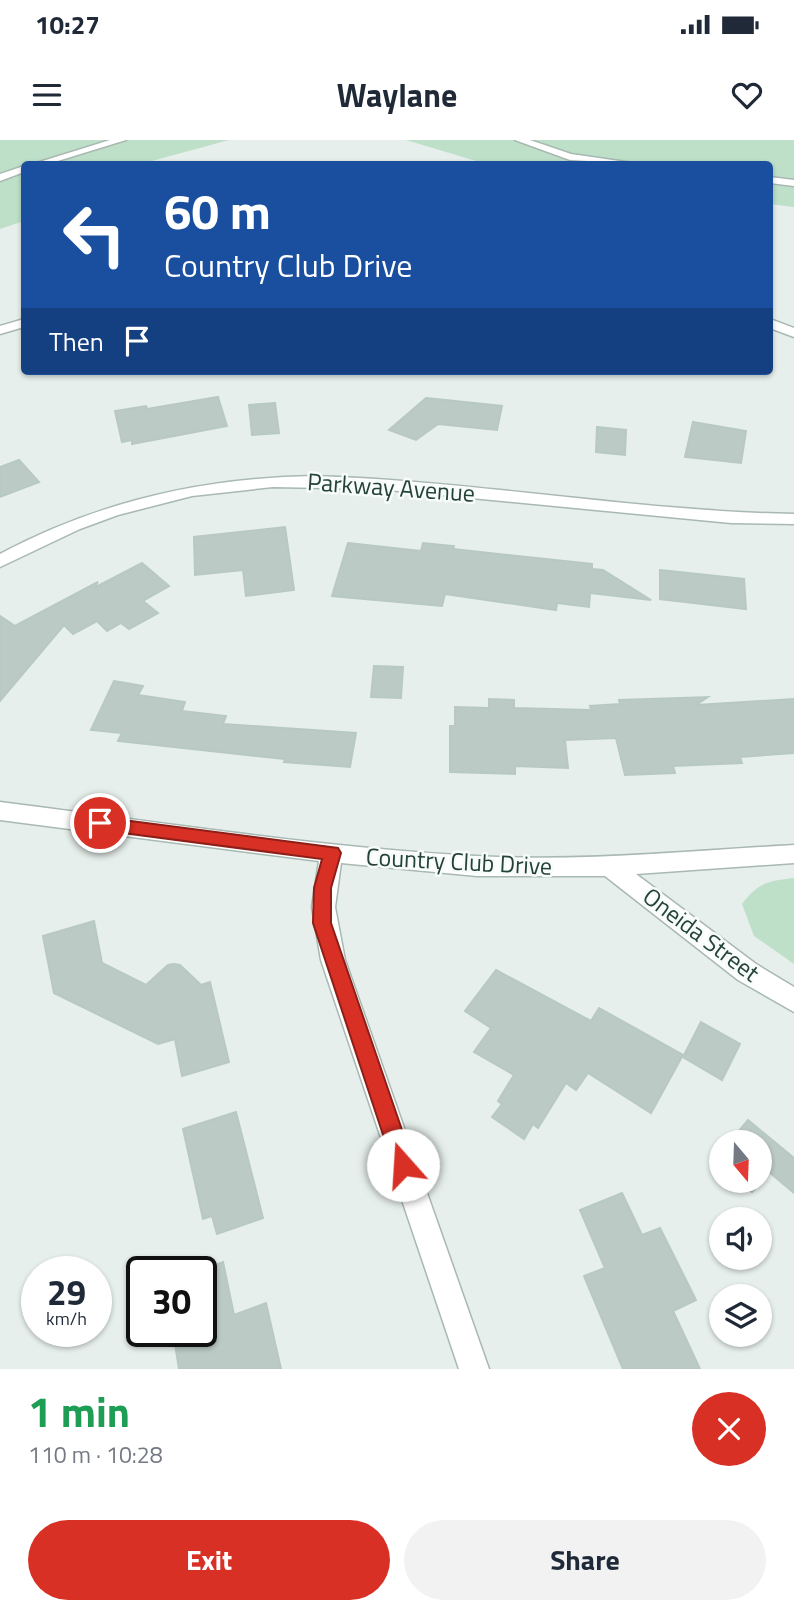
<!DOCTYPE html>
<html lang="en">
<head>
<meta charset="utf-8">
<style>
	:root { --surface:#fff; --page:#f2f2f3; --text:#1f2937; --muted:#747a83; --accent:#d93025 }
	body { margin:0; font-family:"Titillium Web",sans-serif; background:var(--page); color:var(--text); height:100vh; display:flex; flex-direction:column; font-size:26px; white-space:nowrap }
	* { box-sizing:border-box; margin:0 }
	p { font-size:23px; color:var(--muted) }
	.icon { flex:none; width:38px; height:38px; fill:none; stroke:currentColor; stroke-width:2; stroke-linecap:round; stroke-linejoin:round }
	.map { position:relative; height:1229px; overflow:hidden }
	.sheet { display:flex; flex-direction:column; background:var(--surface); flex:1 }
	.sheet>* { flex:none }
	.hud { position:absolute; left:21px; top:21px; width:752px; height:214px; border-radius:7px; box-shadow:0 2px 5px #0004; background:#1a4fa0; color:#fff; overflow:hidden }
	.needle { width:46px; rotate:161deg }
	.buttons { position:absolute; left:709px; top:990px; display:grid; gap:14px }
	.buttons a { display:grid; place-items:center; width:63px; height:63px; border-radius:50%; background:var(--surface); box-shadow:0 2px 5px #0004; font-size:35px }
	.speed { position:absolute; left:21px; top:1116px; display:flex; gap:14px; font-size:35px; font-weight:700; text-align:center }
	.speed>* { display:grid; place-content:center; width:91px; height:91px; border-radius:50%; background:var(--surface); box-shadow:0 2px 5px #0004; line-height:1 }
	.speed small { font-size:18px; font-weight:400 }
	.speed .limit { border:4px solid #111; border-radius:10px; background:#fff; color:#111 }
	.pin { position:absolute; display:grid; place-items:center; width:60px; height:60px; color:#fff; margin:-30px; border:4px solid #fff; border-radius:50%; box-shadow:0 2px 7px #0007 }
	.me { position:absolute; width:77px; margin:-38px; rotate:341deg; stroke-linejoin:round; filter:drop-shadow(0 0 5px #0008) }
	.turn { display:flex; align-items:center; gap:24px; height:147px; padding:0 28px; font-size:32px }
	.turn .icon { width:91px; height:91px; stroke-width:2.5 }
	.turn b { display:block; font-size:49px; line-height:60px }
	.then { display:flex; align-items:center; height:66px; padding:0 28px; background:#0003; gap:14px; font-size:26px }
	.round { display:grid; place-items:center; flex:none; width:74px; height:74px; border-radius:37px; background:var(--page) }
	.head { display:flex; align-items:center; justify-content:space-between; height:119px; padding:0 28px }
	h1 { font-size:42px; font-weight:700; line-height:52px; color:#1e9e55 }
	.primary-button { display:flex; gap:14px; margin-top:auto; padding:14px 28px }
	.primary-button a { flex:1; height:80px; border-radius:42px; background:var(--accent); color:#fff; font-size:28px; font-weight:700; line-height:80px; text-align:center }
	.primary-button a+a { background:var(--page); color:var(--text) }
	.status { display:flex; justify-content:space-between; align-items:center; height:49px; padding:0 35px; background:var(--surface); direction:ltr }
	.status svg { height:19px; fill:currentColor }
	header { display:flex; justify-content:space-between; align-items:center; height:91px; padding:0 28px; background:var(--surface); font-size:32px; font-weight:700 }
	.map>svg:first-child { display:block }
	.green { fill:#bfe0c8 }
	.building { fill:#bbcac4; stroke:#b8c9c2; stroke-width:2 }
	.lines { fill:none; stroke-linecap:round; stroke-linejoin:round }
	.service-casing { stroke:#a8b8b2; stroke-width:3 }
	.minor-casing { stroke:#a8b8b2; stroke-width:3 }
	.service { fill:#fff; fill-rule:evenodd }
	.minor { fill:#fff; fill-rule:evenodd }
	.route { fill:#d93025; stroke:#8d1f18; stroke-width:2 }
	.labels { text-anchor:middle; stroke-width:5; stroke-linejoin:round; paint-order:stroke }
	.street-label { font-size:24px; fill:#24423a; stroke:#f7fbf9 }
</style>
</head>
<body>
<div class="status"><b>10:27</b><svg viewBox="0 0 49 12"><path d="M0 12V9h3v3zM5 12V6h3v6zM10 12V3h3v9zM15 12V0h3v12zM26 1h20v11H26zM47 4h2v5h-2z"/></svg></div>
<header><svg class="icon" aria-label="menu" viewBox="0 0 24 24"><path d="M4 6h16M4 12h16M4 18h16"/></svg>Waylane<svg class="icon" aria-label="heart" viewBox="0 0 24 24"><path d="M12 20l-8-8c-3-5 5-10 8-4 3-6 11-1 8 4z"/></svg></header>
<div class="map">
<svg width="794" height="1229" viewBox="0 0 794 1229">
	<rect width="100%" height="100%" fill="#e6efeb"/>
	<g class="green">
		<polygon points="0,0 229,0 141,24 24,24 24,81 0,89"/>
		<polygon points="406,0 794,0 794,67 770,64 770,24 486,24"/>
		<path d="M794,738V824L754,796L742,764C758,742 769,741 794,738Z"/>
	</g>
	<g class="building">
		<polygon points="218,257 227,286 132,304 132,300 122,302 115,271 146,266 147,269"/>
		<polygon points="426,258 502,266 497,290 438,284 416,300 389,290"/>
		<polygon points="275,263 279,293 252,295 249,265"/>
		<polygon points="693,282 746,291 741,323 685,317"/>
		<polygon points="597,287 626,290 625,315 596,312"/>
		<polygon points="19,320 39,342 0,357 0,327"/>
		<polygon points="285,387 294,450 246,456 243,430 195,435 194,397"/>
		<polygon points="348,403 421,411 423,403 454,406 453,409 592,424 592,429 603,430 651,460 590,453 589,467 557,463 556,470 445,454 442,466 332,456"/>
		<polygon points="142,423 169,446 143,461 158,473 129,489 121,483 107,491 97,481 73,494 64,485 0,561 0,476 15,486 98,442 94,448"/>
		<polygon points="660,430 744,439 746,469 660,459"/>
		<polygon points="374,526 403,527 401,558 371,557"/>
		<polygon points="114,541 143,546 138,555 185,562 182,571 226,576 223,584 356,593 350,627 284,622 285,619 118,601 122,593 91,590"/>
		<polygon points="708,557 696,565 794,559 794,613 740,617 742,623 673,626 675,633 625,635 616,598 565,600 568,628 515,626 515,634 450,632 450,586 455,586 455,567 489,568 489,559 514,560 514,568 591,570 590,566 620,564 619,560"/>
		<polygon points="94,781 102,823 146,845 168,825 174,824 180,825 201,845 210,842 229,922 182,936 175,899 158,904 54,853 43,796"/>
		<polygon points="496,830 591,881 599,868 683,915 651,973 588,933 576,950 566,943 538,988 533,984 524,999 492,977 502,964 498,961 514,935 474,912 491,888 465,871"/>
		<polygon points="701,882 740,904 722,940 683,917"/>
		<polygon points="236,972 263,1078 217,1094 212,1076 203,1079 183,989"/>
		<polygon points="748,980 794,1018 794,1053 769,1032 752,1052 740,1041 760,1041 760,1003 729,1003"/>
		<polygon points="622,1053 642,1095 660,1088 696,1160 673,1171 700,1229 623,1229 584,1136 605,1128 580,1070"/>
		<polygon points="223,1122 234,1175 266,1163 281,1229 179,1229 174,1198 189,1192 201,1192 201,1130"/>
	</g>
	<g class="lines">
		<g class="service-casing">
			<g id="service">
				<polygon points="110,0 126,0 48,24 33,24"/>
				<polygon points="515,0 530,0 571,14 640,24 570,20"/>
				<polygon points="24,26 24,32 0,41 0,34"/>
				<polygon points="770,37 794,40 794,46 770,43"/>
			</g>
		</g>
		<g class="minor-casing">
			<g id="minor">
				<polygon points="24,179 24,187 0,194 0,186"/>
				<polygon points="770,179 794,188 794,197 770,188"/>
				<path d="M314,336C475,341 633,371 794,374V384L731,383L378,349L273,347L192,356L118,375L80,389L0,427V414C99,361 203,338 314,336Z"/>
				<path d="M0,662C158,682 316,707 475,716C581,722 688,711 794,705V723L636,734L756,824L794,847V872L738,840L605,736H477L341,723L335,767L345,820L489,1229H459L321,820L312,767L319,721L0,680Z"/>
			</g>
		</g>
		<use href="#service" class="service"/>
		<use href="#minor" class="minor"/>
	</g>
	<polygon class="route" points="100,677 338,708 341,713 331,748 331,783 414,1025 411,1032 403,1035 396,1032 393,1025 313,783 314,748 322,719 100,690 92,683"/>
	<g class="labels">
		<g class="street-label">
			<text transform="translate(391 348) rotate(4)" y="8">Parkway Avenue</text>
			<text transform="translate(459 722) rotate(3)" y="8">Country Club Drive</text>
			<text transform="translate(701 795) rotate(37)" y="8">Oneida Street</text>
		</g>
	</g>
</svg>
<div class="buttons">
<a><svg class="needle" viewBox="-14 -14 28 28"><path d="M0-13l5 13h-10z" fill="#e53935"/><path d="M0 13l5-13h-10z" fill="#747a83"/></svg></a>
<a><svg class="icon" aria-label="sound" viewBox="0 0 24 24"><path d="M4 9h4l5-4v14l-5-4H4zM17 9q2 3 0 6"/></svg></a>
<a><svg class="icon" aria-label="layers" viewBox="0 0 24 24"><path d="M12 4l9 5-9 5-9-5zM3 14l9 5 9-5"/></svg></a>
</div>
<div class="speed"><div>29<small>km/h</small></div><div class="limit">30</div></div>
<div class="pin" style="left:100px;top:683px;background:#d93025"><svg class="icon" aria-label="arrive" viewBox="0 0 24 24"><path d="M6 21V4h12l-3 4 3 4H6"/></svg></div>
<svg class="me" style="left:403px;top:1025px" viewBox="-20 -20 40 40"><circle r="19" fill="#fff"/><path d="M0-13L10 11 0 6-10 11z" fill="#d93025"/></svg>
<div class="hud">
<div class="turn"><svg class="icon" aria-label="left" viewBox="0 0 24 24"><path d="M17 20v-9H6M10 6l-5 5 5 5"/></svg><div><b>60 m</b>Country Club Drive</div></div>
<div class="then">Then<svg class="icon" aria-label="arrive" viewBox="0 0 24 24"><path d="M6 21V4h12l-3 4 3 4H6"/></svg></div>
</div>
</div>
<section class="sheet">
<div class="head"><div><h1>1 min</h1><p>110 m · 10:28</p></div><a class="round" style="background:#d93025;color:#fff"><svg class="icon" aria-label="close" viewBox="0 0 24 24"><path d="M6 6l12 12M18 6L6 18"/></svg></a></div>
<div class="primary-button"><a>Exit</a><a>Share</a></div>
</section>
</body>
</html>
